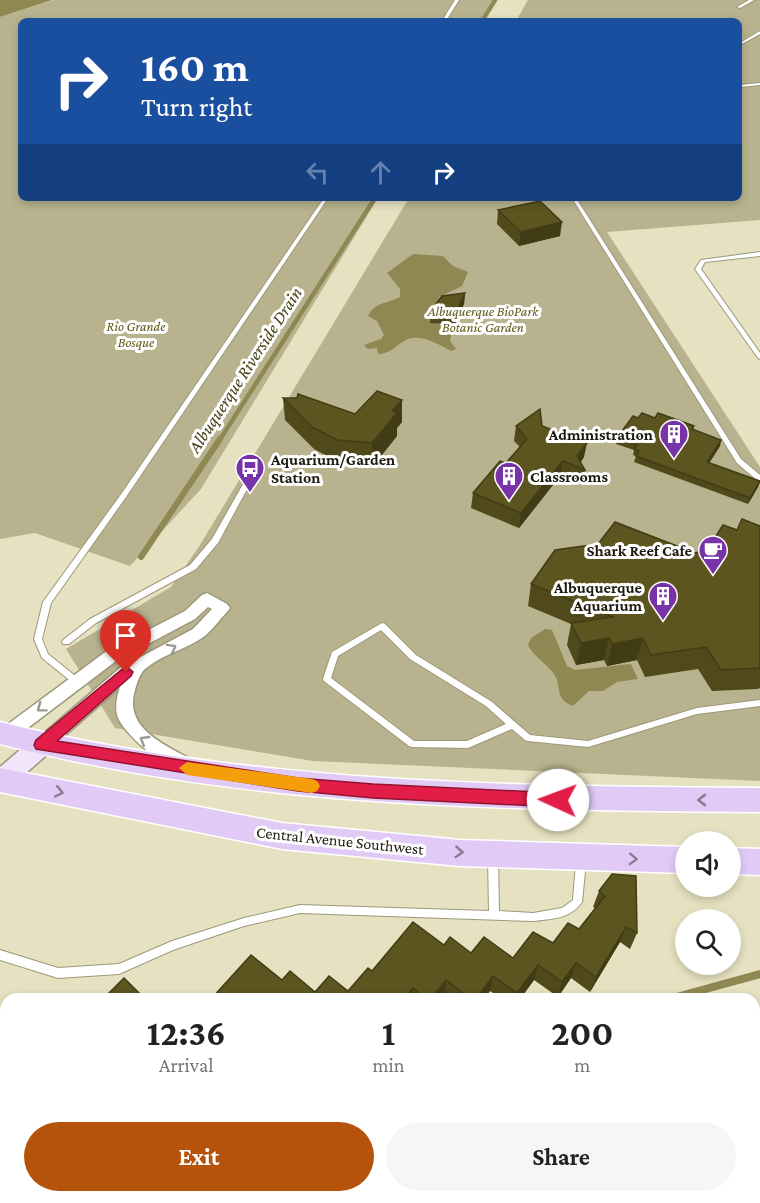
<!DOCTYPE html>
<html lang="en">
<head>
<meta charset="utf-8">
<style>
	:root { --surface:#fff; --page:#f6f6f6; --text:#222; --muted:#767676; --accent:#b45309 }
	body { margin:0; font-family:"Crimson Pro",serif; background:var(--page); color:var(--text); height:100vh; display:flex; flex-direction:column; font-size:22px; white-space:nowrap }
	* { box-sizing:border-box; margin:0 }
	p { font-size:20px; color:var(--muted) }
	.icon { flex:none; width:33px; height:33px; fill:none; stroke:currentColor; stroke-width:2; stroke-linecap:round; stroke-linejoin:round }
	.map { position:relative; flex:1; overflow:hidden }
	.sheet { position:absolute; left:0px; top:993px; width:760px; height:210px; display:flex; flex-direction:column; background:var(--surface); border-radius:18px 18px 0 0; box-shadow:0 3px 9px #0003 }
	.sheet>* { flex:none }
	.hud { position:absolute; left:18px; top:18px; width:724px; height:183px; border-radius:9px; box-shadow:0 3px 9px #0003; background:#1a4fa0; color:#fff; overflow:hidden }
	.controls { position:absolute; left:675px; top:831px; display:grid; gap:12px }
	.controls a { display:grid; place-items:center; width:66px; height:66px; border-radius:50%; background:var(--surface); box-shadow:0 3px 9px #0003; font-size:30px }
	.pin { position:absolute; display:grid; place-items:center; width:51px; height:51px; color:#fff; margin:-62px -26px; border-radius:50% 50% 50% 0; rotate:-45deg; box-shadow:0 0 6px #0007 }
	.pin .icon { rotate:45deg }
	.me { position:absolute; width:66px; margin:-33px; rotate:272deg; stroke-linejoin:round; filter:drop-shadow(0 0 4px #0008) }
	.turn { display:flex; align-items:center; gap:21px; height:126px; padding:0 24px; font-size:27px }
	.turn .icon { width:78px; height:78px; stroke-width:2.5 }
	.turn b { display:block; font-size:42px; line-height:51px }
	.lanes { display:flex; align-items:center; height:57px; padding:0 24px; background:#0003; justify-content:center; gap:30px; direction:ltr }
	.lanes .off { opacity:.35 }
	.eta { display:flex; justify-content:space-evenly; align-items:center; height:102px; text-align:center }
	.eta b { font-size:36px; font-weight:700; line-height:42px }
	.action { display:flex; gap:12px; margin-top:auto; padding:12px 24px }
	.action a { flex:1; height:69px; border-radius:36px; background:var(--accent); color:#fff; font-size:24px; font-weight:700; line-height:69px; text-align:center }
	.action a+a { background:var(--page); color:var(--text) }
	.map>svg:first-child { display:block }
	.green { fill:#b8b38e }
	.water { fill:#908852 }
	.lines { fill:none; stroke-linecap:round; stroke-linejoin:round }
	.stream-far3 { stroke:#908852; stroke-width:4 }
	.stream-far2 { stroke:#908852; stroke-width:4.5 }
	.stream-far1 { stroke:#908852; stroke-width:6 }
	.stream { stroke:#908852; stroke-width:8 }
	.lane-casing { stroke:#9c9879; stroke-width:2 }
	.street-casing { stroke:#9c9879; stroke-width:3 }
	.secondary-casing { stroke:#9c9879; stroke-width:3 }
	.primary-casing { stroke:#fff; stroke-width:3 }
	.lane { fill:#fff; fill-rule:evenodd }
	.street { fill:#fff; fill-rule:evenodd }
	.secondary { fill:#f0e5fa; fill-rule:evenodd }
	.primary { fill:#e1cbf6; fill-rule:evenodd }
	.wall { fill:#50491b }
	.shaded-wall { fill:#413c16 }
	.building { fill:#5d551f; stroke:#413c16; stroke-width:1.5 }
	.oneway { stroke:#999893 }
	.oneway2 { stroke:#897c8e }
	.route { fill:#e11d48; stroke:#92132f; stroke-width:1.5 }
	.slow { fill:#f59e0b }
	.labels { text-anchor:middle; stroke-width:6; stroke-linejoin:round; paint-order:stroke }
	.far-park-label { font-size:14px; font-style:italic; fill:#605717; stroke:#fff }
	.poi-label { font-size:16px; font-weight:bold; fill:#1d1b0f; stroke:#fff; text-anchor:end }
	.street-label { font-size:16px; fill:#1d1b0f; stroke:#fff }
	.water-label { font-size:18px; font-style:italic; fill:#443e12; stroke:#fff }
</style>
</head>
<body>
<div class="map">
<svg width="760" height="1203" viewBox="0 0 760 1203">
	<rect width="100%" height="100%" fill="#e6e1c0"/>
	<g class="green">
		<polygon points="53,0 498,0 485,21 21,21 21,198 378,198 201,489 130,566 35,533 0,539 0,17"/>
		<polygon points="528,0 760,0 760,220 607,232 760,467 760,781 313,761 115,728 66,649 171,587 200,545 409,198 740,198 740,21 516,21"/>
		<polygon points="760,1027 760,1203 0,1203 0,1200 10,1197 754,1197 754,1029"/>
	</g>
	<g class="water">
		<polygon points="0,0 52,0 0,17"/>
		<path d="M413,254L443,256L453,266L468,272L462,286L439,297L438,306L428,316L433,323L449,326L452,332L450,341L456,349L451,351C439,344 417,332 404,341C395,347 389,354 378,354L377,348L368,349L364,345L381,339L384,335L377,321L368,316C376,301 387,304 400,297V289L387,273Z"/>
		<path d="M545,629L552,630L567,666L575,670L631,664L638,679L617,682L603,691H589L573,706C553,698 563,688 554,674C546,663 534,657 528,645L531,638Z"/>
	</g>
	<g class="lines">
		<polyline class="stream-far3" points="482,21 495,0"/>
		<polyline class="stream-far2" points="219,441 375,198"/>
		<polyline class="stream-far1" points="141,557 220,439"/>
		<g class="stream">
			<polyline points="669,999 760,974"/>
			<polyline points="0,1166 6,1165"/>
		</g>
		<g class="lane-casing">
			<g id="lane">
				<polygon points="455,0 459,0 446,21 442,21"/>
				<polygon points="749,0 754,0 740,8 737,7"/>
				<polygon points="760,31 760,34 740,45 740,43"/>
				<polygon points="760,83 760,85 740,87 740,85"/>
				<polygon points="324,198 328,198 126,497 51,603 42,639 48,654 79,679 80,681 79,683 73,683 42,658 34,639 43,602 122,493"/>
				<polygon points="572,198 576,198 741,459 760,475 760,481 758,481 737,463"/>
				<polygon points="760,252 760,256 705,262 701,269 760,353 760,359 758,358 695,269 701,260"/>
				<polygon points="255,463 259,463 260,465 218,543 196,569 96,623 69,644 63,644 62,642 63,640 90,619 190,565 212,539"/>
				<path d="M382,623L385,624L416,655L492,702L530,735L588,741L697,708L760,700V706L697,714L588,747L528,741L525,740L512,729L468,748L412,747L409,746L324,681L323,679L332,652ZM381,630L410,659L486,706L506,724L467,741H414L331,678L338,656Z"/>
				<path d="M493,853L496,854L498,857L499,911L533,913L562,908L573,900L576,862L578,859L581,858L584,859L586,862L582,902C571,919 551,919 533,921L300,913L244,926L173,950L119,974L58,978L0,960V950L58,968L119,964L172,941L244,918L300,905L489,911L488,857L490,854Z"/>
			</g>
		</g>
		<g class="street-casing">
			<path id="street" d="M207,593L227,604L230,608L227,612C219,620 211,632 202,638C184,650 161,655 145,669C139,674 136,686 134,694C126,730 166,745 192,760L195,765L192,770C173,777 122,734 117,715C115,705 117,696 120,687L48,750L42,752L36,750L34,745L36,740L120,668L193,629L212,609L208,607L195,619L116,661L12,740L6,742L0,740V730L104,653L185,611L202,595Z"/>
		</g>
		<g class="secondary-casing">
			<polygon id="secondary" points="42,735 50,738 54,745 50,752 9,788 0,791 0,767 34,738"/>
		</g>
		<g class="primary-casing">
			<g id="primary">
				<path d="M0,722C249,784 505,786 760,788V812C505,810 249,808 0,744Z"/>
				<polygon points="0,768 282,823 460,840 686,847 686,873 460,866 282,849 0,792"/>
				<polygon points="730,848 760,849 760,875 730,874"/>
			</g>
		</g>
		<use href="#lane" class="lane"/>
		<use href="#street" class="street"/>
		<use href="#secondary" class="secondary"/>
		<use href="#primary" class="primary"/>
	</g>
	<g class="wall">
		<polygon points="498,210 560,236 519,246 497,224"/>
		<polygon points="465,293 464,304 455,325 430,323 431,311"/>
		<polygon points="283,398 355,414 402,422 397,428 397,436 373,466 338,462 314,449 285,420"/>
		<polygon points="638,418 655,418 694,426 693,430 721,440 720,446 709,463 760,481 758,487 748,504 634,462 636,456 633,455 634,450 616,444 617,438"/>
		<polygon points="516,426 542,426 584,457 581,462 585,470 583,485 560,476 519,528 471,508 473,493 506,463 520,447 514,441"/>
		<polygon points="760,526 760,688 757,689 712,691 698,669 645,677 637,660 607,666 604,660 576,665 567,645 571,624 528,606 531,584 707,550 737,530"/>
		<polygon points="612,874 637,933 630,949 620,942 590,992 571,978 558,997 534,980 520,999 502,999 490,991 484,999 451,999 445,994 441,999 211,999 282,980 315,992 348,991 372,971 444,945 471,953 513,958 553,943 579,929 595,908 593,907 599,891"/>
	</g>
	<g class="shaded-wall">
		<polygon points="562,222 560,236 519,246 521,232"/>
		<polygon points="465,293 464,304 455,325 455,314"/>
		<polygon points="402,400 402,422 397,428 397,436 373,466 372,443 392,411"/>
		<polygon points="721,440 720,446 706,468 707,462"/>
		<polygon points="587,443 584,457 577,467 577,456"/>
		<polygon points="563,461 560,476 519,528 521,513"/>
		<polygon points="760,481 758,487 748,504 750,498"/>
		<polygon points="609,638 604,660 576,665 581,643"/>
		<polygon points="643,638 637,660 607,666 612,644"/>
		<polygon points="626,927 620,942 590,992 596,977"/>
		<polygon points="576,963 571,978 558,997 562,982"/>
		<polygon points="538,965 534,980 520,999 515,999 517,993"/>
		<polygon points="493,976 490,991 484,999 476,999"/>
		<polygon points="446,980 445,994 441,999 431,999"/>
		<polygon points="413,988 412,999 404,999"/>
		<polygon points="6,1091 6,1114 0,1107 0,1097"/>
	</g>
	<g class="building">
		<polygon points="540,201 562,222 521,232 498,210"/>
		<polygon points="465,293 455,314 431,311 442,296"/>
		<polygon points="377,391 402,400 392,411 397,413 372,443 337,440 312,427 283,398 297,398 298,394 355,414"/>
		<polygon points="540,409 542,426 587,443 577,456 585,470 563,461 521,513 473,493 500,461 506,463 527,439 516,426"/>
		<polygon points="642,413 655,418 658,413 694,426 692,429 721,440 707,462 760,481 750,498 636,456 639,451 634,449 637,445 617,438 633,416 638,418"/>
		<polygon points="742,519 760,526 760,668 721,670 706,647 651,655 643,638 612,644 609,638 581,643 571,623 613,617 531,584 555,550 598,544 615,522 695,553 707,550 723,525 737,530"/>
		<polygon points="612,874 636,876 637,933 626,927 596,977 576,963 562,982 538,965 517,993 493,976 476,999 471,999 446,980 431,999 426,999 413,988 404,999 211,999 251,955 282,980 290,971 315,992 329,976 348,991 368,968 372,971 413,922 444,945 450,937 471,953 484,937 513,958 533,932 553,943 568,923 579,929 605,896 599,891"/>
		<polygon points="124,978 145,999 103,999"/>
		<polygon points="167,995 172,999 163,999"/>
		<polygon points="0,1015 6,1020 6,1091 0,1097"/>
	</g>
	<defs><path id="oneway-chevron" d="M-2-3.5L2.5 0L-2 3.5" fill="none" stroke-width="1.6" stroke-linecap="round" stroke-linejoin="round" transform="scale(1.5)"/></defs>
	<g class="oneway">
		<use href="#oneway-chevron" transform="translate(172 648) rotate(-29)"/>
		<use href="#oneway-chevron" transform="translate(41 708) rotate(143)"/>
		<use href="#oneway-chevron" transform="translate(144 740) rotate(-149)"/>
	</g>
	<g class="oneway2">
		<use href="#oneway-chevron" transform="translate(59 792) rotate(12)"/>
		<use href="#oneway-chevron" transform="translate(702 800) rotate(180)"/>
		<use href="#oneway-chevron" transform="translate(459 852) rotate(4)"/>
		<use href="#oneway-chevron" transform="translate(633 859) rotate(2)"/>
	</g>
	<polygon class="route" points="126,666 133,672 131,676 57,741 298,778 373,784 558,793 563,795 566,800 563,805 558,807 373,798 298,791 36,749 34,745 36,740"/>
	<polygon class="slow" points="187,762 312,779 317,781 320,786 317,791 312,793 187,775 179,768"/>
	<defs>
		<g id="building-pin" transform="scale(1.5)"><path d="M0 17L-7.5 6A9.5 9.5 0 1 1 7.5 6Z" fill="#7733a7" stroke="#fff"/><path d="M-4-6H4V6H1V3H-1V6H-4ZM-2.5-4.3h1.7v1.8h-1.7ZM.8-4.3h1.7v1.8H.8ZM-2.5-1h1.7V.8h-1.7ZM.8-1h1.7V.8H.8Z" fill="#fff"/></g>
		<g id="bus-pin" transform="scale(1.5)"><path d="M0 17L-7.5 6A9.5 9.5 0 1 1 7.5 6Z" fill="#7733a7" stroke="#fff"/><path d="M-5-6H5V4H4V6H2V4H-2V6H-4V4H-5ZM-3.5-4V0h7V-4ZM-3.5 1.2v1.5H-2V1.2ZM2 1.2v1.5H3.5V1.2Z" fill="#fff"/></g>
		<g id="cafe-pin" transform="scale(1.5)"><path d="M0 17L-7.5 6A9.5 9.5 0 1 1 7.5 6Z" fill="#7733a7" stroke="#fff"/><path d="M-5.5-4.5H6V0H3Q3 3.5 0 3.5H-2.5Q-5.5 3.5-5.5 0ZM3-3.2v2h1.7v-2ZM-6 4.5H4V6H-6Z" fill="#fff"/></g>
	</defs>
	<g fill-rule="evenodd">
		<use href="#building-pin" x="674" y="434"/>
		<use href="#bus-pin" x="250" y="468"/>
		<use href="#building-pin" x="509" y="476"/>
		<use href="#cafe-pin" x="713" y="550"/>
		<use href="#building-pin" x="663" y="596"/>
	</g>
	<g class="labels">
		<g class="far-park-label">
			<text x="483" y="316">Albuquerque BioPark<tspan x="483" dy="16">Botanic Garden</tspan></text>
			<text x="136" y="331">Rio Grande<tspan x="136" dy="16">Bosque</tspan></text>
		</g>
		<g class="poi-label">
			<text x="653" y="440">Administration</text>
			<text x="271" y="465" text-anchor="start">Aquarium/Garden<tspan x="271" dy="18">Station</tspan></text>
			<text x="530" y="482" text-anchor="start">Classrooms</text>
			<text x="692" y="556">Shark Reef Cafe</text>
			<text x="642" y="593">Albuquerque<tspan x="642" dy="18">Aquarium</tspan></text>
		</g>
		<g class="street-label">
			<text transform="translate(340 840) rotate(6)" y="6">Central Avenue Southwest</text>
		</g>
		<g class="water-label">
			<text transform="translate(245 370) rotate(-57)" y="6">Albuquerque Riverside Drain</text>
		</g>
	</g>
</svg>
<div class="controls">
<a><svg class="icon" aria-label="sound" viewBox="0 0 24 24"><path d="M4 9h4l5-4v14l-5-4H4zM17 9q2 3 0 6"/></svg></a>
<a><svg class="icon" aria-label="search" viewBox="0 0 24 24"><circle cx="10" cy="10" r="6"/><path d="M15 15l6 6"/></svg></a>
</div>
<div class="pin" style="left:126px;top:672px;background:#d93025"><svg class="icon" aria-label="arrive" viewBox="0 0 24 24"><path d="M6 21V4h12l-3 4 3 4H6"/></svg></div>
<svg class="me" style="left:558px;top:800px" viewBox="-20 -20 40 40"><circle r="19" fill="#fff"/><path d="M0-13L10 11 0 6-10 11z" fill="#e11d48"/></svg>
<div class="hud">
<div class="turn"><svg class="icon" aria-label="right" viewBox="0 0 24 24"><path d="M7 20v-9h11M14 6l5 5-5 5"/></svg><div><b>160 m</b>Turn right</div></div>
<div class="lanes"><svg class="icon off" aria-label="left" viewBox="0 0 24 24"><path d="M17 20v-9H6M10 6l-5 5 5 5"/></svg><svg class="icon off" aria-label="ahead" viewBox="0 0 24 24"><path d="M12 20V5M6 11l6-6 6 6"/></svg><svg class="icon" aria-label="right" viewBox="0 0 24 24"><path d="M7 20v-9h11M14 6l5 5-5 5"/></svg></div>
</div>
<section class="sheet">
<div class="eta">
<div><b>12:36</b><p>Arrival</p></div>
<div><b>1</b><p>min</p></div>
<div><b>200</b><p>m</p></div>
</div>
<div class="action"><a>Exit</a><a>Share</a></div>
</section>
</div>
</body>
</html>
